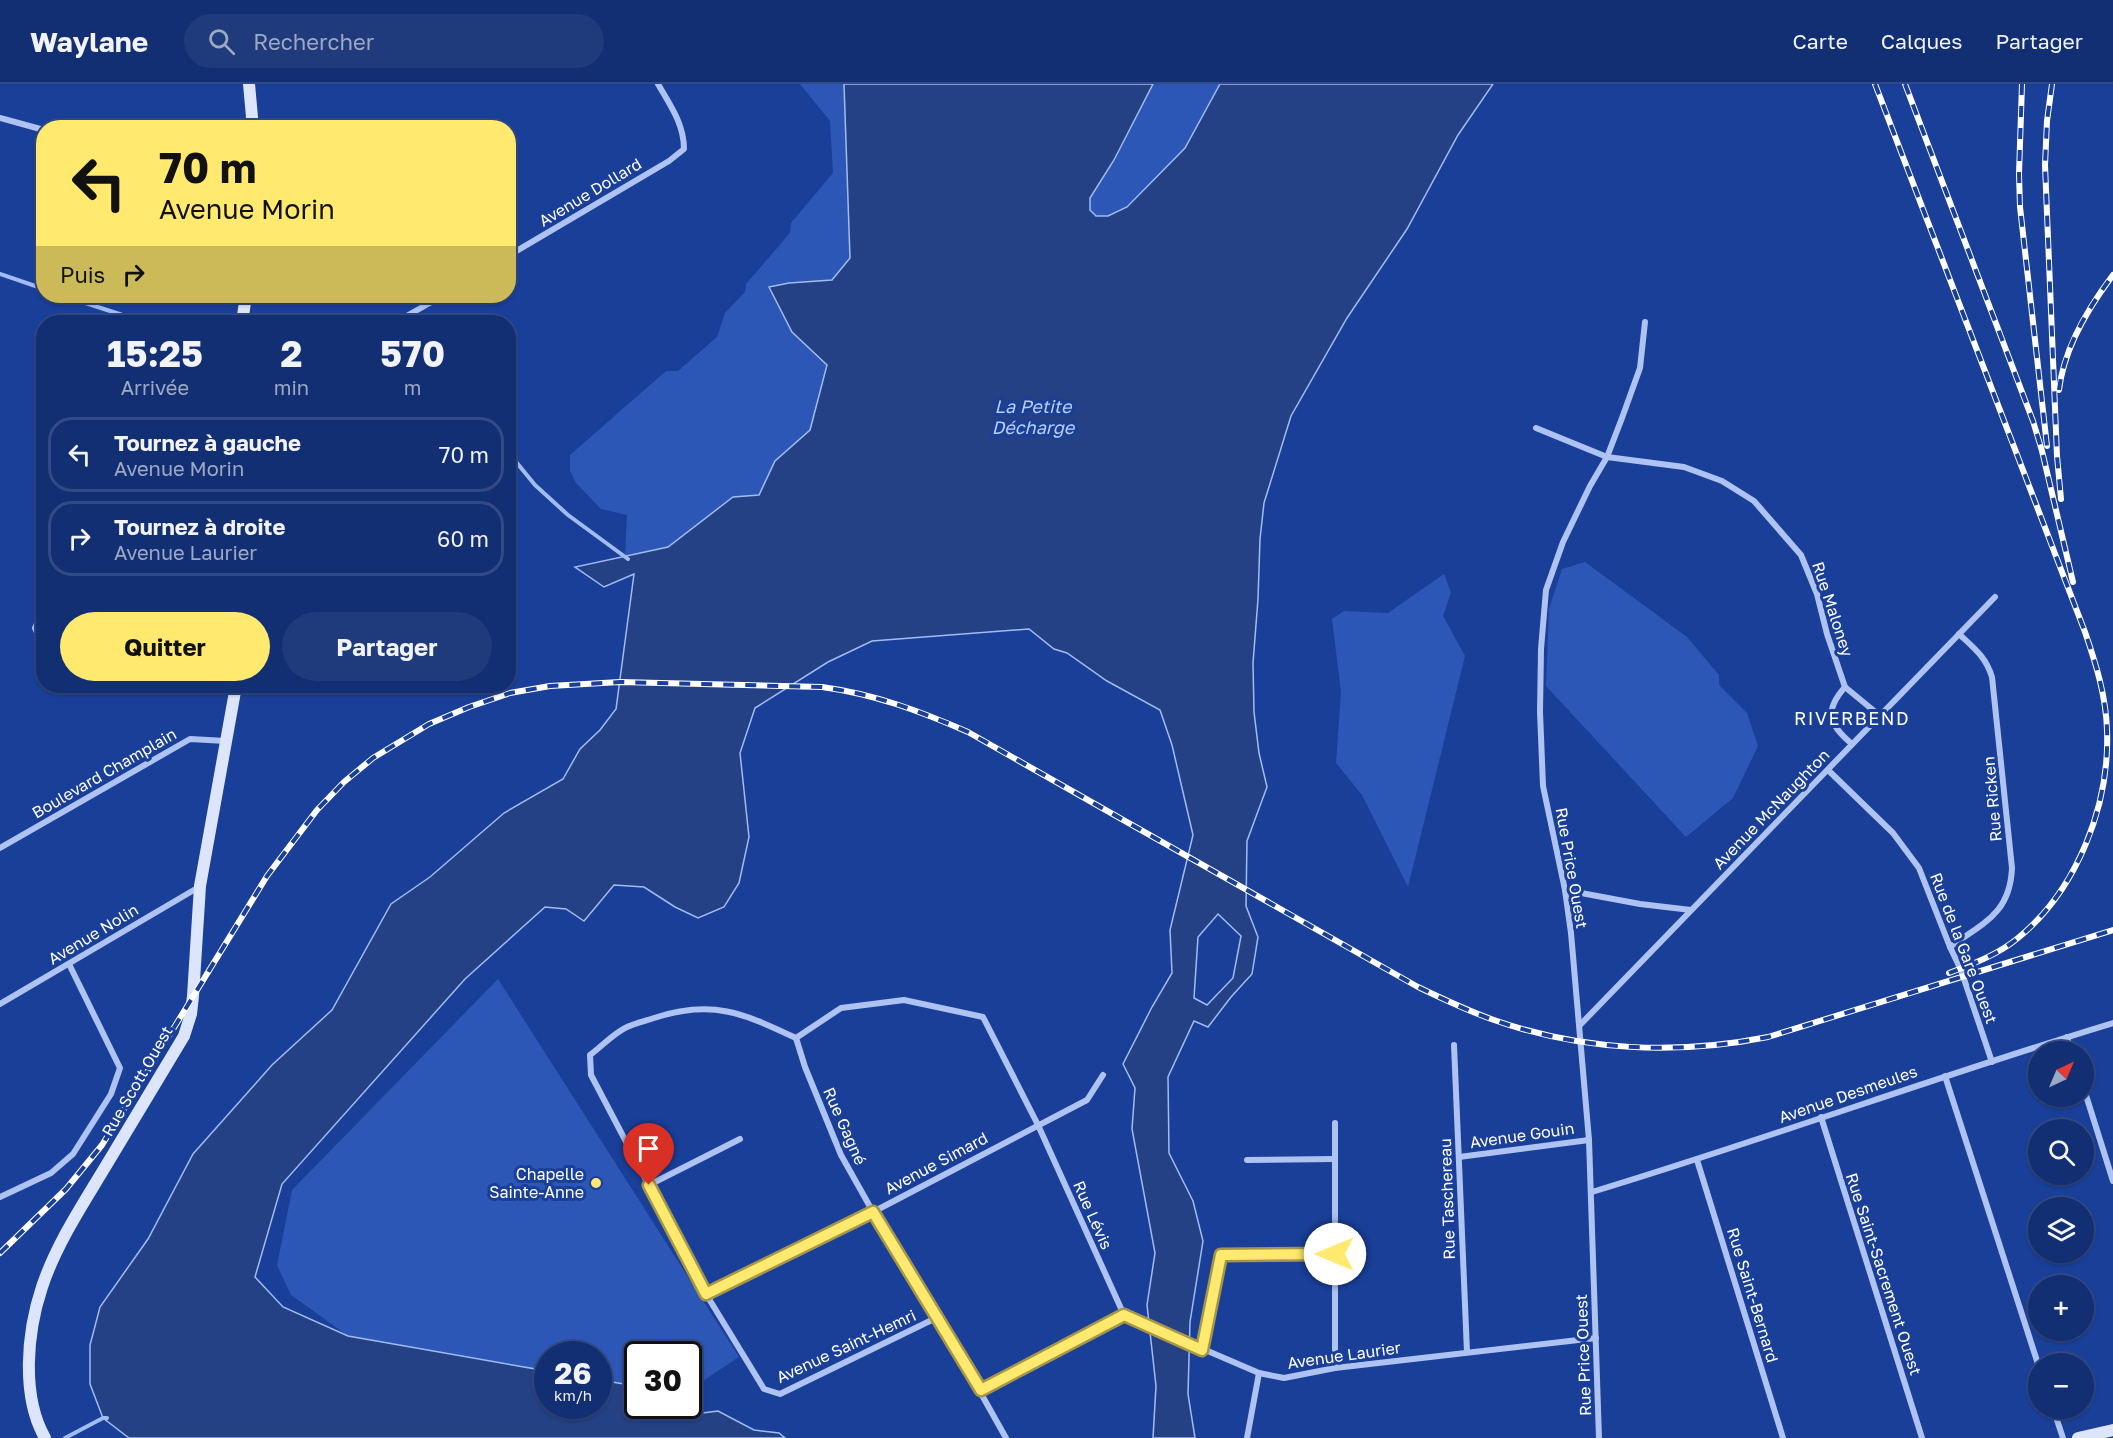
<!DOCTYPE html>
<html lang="fr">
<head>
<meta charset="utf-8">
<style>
	:root { --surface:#132f73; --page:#203b7b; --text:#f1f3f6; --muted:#9da9c4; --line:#324a85; --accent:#ffe96e }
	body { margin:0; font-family:"Golos Text",sans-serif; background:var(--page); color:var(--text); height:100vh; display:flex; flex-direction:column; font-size:22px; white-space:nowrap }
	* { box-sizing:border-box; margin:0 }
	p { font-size:20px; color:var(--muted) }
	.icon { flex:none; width:33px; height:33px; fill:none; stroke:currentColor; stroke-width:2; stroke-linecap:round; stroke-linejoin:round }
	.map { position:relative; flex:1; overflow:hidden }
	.panel { position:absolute; left:36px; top:231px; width:480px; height:378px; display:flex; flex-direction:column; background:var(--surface); border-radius:24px; box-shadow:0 2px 4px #0004,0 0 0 2px var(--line) }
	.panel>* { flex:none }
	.guide { position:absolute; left:36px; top:36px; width:480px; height:183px; border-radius:24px; box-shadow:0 2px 4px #0004,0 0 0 2px var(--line); background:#ffe96e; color:#111; overflow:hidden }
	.needle { width:39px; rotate:44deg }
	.tools { position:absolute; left:2028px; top:957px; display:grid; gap:12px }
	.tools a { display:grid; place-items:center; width:66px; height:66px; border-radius:50%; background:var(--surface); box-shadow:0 2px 4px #0004,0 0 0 2px var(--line); font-size:30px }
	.speed { position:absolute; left:534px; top:1257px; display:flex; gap:12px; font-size:30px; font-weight:700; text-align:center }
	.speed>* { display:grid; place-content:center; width:78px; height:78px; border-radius:50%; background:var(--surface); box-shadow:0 2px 4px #0004,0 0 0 2px var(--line); line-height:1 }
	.speed small { font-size:15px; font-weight:400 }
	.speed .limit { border:3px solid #111; border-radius:9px; background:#fff; color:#111 }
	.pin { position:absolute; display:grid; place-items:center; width:51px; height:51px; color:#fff; margin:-62px -26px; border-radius:50% 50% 50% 0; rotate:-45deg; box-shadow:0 0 6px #0007 }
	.pin .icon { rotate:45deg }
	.me { position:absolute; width:66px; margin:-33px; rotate:270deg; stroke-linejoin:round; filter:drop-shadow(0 0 4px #0008) }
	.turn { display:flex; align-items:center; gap:21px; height:126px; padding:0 24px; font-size:27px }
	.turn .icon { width:78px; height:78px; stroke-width:2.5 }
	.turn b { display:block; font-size:42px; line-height:51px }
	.then { display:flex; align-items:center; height:57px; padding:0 24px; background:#0003; gap:12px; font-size:22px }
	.eta { display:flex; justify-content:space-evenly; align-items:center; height:102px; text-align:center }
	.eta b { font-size:36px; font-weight:700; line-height:42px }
	.primary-button { display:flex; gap:12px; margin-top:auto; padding:12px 24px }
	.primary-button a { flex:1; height:69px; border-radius:36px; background:var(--accent); color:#111; font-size:24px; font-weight:700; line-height:69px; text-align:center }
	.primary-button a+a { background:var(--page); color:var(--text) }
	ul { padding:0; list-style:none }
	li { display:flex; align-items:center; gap:18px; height:75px; margin:0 12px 9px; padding:0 12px; border:3px solid var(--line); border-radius:24px }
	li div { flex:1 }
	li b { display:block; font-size:22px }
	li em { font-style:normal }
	header { display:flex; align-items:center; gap:36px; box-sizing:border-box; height:84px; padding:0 30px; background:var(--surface); border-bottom:2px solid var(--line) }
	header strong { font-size:28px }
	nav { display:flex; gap:33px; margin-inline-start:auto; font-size:21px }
	.search { width:420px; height:54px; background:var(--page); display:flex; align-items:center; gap:15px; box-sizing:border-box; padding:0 21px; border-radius:33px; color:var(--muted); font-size:22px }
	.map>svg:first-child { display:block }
	.green { fill:#2d57b6 }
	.water { fill:#244185; stroke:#a1bbf3; stroke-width:1.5; fill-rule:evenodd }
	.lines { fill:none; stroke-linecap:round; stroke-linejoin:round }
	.stream { stroke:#a1bbf3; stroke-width:4 }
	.street { stroke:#aec3f1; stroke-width:6 }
	.secondary { stroke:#dce5fc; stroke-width:12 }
	.rail-casing { stroke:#fff; stroke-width:6 }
	.rail { stroke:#193f99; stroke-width:4; stroke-dasharray:11; stroke-linecap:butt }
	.route-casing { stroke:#a69748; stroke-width:15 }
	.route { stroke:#ffe96e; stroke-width:10 }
	.poi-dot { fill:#ffe96e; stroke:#193f99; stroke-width:2 }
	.labels { text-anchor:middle; stroke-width:6; stroke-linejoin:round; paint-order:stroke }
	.street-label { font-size:16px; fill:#fff; stroke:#193f99 }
	.poi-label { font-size:16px; fill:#fff; stroke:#193f99; text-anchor:end }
	.water-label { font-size:18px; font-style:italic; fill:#bacef7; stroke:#193f99 }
	.neighbourhood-label { font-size:18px; letter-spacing:1.5px; fill:#fff; stroke:#193f99 }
</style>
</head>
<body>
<header>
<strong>Waylane</strong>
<div class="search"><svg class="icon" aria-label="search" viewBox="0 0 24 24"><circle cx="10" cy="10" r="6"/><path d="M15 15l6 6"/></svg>Rechercher</div>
<nav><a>Carte</a><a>Calques</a><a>Partager</a></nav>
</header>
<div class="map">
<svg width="2113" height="1354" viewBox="0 0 2113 1354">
	<rect width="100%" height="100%" fill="#193f99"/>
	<g class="green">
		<polygon points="800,0 844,0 850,174 832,196 789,199 770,203 792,248 827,280 810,346 775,377 759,411 733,413 668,463 625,472 627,431 601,425 576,399 570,387 570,371 666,287 678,287 717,253 725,229 745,208 746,200 790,149 791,139 833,89 830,37"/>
		<polygon points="1153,0 1220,0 1185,64 1127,123 1108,132 1096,132 1090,125 1090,114 1114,76"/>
		<polygon points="1585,478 1687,553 1719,591 1719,601 1747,629 1758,662 1733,714 1686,753 1546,602 1549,525 1562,485"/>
		<polygon points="1444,490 1451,508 1443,532 1465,572 1408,803 1362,711 1336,679 1341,608 1332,535 1344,527 1388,529"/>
		<polygon points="498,895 739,1273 689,1306 688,1270 638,1270 637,1302 599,1296 598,1270 548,1270 547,1287 348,1252 291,1211 277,1181 292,1106"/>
	</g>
	<path class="water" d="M844,0H1153L1114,76L1090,114V126L1096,132H1108L1127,123L1185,64L1220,0H1493L1458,51L1407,145L1347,234L1291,332L1264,419L1260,455L1258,515L1253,579L1254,628L1259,669L1267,703L1247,757L1246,822L1258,853L1252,890L1231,913L1208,943L1194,937L1168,993L1169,1069L1193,1117L1203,1157L1190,1238L1188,1310L1195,1354H1153L1156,1302L1147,1221L1155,1169L1132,1045L1135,1004L1123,980L1152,923L1172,889L1170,846L1193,751L1172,661L1160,626L1107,597L1067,569L1054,565L1029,545L872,557L828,578L755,624L740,669L749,753L739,799L724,823L698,834L675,823L644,803L614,801L584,837L566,825L545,823L465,895L282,1100L255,1193L283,1223L348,1252L547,1287L548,1322H598L599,1296L637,1302L638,1322H662L694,1330L718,1327L754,1346L779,1349L785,1354H129L103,1334L90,1300V1261L100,1223L148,1155L193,1070L272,981L332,926L391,820L430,793L504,729L563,695L580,665L600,646L616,625L634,490L604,503L575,483L668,463L733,413L759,411L775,377L810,346L827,281L792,248L769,203L789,199L832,196L850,174ZM1218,830L1241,852L1233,894L1207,921L1194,914L1198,853Z"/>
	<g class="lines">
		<g class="stream">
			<polyline points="0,190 44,205"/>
			<polyline points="64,212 144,238"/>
			<polyline points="508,368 535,401 568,431 628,475"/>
			<polyline points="65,1354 103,1334 107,1334"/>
		</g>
		<g class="street">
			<polyline points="0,34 44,46"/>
			<path d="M508,172L669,77L684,65C684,40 670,21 658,0"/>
			<polyline points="396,238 442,212"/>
			<polyline points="1536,344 1607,373 1684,383 1722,397 1754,417 1801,471 1817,510 1827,550 1845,603 1879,631"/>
			<polyline points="44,525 35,544 40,555 44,559"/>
			<path d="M1845,603C1824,627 1828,640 1852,660"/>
			<polyline points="1828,686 1893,749 1919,784 1950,863 1961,886 1992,978"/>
			<polyline points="0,764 190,655 226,657"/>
			<polyline points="1565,806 1640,820 1691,826"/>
			<path d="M1950,863C1983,839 2010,830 2012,784L1992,593C1986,573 1974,564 1959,550"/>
			<polyline points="0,920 199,803"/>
			<polyline points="1580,941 1995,513"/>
			<polyline points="2067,953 2071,968"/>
			<polyline points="796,954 805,983 841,1071 873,1128 938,1233 1006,1354"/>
			<polyline points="1454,961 1467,1268"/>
			<polyline points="1945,992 2038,1280"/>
			<polyline points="2084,1005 2113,1097"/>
			<polyline points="1821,1033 1922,1354"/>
			<polyline points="1335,1039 1335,1284"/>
			<polyline points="1459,1073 1589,1056"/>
			<polyline points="1247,1076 1335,1075"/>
			<polyline points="1697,1076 1783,1354"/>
			<polyline points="649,1101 740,1055"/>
			<path d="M1592,1108C1767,1055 1938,992 2113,939"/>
			<polyline points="0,1113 51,1089 73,1070 111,1010 120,984 69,880"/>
			<polyline points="706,1210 873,1128 1087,1016 1103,991"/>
			<path d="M938,1233L780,1310L764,1305L706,1210L591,991L590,971C602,962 614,949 627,943C635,939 645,937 654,934C712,915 743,929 796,954L841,924L904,916L983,933L1038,1041L1124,1231"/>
			<polyline points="1202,1266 1221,1171 1335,1170"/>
			<polyline points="981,1306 1124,1231 1259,1289 1284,1294 1335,1284 1596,1254"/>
			<polyline points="2053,1324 2063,1354"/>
			<polyline points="1247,1354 1259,1289"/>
			<polyline points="1599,1354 1589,1056 1571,849 1565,806 1543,702 1540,628 1541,565 1546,506 1563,458 1590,402 1607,373 1622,334 1640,284 1645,238"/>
		</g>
		<g class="secondary">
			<polyline points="249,0 253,44"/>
			<polyline points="242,238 246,212"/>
			<path d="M45,1354C21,1312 27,1248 42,1203C56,1161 81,1123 104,1085C130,1041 157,997 184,952L191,930L193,912L200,802L236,602"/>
			<polyline points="2078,1354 2113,1346"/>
		</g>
		<g class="rail-casing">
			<g id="rail">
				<path d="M1875,0L2085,548C2096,580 2106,612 2107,646C2110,721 2077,806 2018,854C1999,870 1973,880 1949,889"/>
				<polyline points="1905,0 2033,337 2042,367 2073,498"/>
				<polyline points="2022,0 2019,90 2020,123 2047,362"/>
				<polyline points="2052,0 2047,37 2045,81 2057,372 2061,415"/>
				<path d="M2059,306C2064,264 2088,224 2113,191"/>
				<path d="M0,1169L66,1105L102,1061L267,792L317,726L344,698L373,674L429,640L469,623L510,609L550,602L620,598L822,603C874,610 920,627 968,648L1418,903C1443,915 1468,927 1494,936C1582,967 1677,971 1768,953L2113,846"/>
			</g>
		</g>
		<use href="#rail" class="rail"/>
	</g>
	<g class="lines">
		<g class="route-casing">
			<polyline id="route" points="649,1101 706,1210 873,1128 981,1306 1124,1231 1202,1266 1221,1171 1335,1170"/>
		</g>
		<use href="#route" class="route"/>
	</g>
	<circle class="poi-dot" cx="596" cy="1099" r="6"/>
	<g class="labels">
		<g class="street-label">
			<text transform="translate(590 108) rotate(-31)" y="6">Avenue Dollard</text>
			<text transform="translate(1833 525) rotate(72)" y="6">Rue Maloney</text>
			<text transform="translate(104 689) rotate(-30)" y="6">Boulevard Champlain</text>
			<text transform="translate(1992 715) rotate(-95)" y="6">Rue Ricken</text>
			<text transform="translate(1771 725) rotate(-46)" y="6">Avenue McNaughton</text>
			<text transform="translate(1572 784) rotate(80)" y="6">Rue Price Ouest</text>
			<text transform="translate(93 850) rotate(-31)" y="6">Avenue Nolin</text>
			<text transform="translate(1964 864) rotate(69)" y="6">Rue de la Gare Ouest</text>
			<text transform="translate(137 997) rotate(-60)" y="6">Rue Scott Ouest</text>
			<text transform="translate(1848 1010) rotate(-19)" y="6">Avenue Desmeules</text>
			<text transform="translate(845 1042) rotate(66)" y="6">Rue Gagné</text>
			<text transform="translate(1522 1051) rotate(-8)" y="6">Avenue Gouin</text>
			<text transform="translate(936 1079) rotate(-28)" y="6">Avenue Simard</text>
			<text transform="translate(1447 1115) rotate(-92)" y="6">Rue Taschereau</text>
			<text transform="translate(1093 1131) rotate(66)" y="6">Rue Lévis</text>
			<text transform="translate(1884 1190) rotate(72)" y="6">Rue Saint-Sacrement Ouest</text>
			<text transform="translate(1753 1211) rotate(73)" y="6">Rue Saint-Bernard</text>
			<text transform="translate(846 1262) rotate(-25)" y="6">Avenue Saint-Hemri</text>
			<text transform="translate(1344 1271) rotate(-8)" y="6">Avenue Laurier</text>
			<text transform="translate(1583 1271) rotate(-92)" y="6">Rue Price Ouest</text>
		</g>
		<g class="poi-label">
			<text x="584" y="1096">Chapelle<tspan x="584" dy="18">Sainte-Anne</tspan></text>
		</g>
		<g class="water-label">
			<text x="1033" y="329">La Petite<tspan x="1033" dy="21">Décharge</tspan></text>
		</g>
		<g class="neighbourhood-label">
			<text x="1852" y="641">RIVERBEND</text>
		</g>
	</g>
</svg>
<div class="tools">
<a><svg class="needle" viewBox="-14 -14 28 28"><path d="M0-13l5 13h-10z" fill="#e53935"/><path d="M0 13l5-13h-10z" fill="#9da9c4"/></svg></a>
<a><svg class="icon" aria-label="search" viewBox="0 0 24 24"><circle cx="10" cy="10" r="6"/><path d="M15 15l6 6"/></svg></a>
<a><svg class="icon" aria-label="layers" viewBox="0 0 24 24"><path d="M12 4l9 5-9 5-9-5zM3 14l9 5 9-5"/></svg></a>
<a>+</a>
<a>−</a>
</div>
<div class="speed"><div>26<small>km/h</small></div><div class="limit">30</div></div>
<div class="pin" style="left:649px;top:1101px;background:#d93025"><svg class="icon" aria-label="arrive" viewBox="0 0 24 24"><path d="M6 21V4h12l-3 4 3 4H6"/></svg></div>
<svg class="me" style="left:1335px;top:1170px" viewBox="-20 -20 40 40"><circle r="19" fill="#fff"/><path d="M0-13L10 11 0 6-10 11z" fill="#ffe96e"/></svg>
<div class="guide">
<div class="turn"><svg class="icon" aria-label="left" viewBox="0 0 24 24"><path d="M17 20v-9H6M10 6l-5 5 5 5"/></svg><div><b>70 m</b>Avenue Morin</div></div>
<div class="then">Puis<svg class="icon" aria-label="right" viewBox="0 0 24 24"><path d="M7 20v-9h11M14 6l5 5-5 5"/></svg></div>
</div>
<section class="panel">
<div class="eta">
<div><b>15:25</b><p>Arrivée</p></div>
<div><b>2</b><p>min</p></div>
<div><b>570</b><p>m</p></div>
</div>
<ul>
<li><svg class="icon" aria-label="left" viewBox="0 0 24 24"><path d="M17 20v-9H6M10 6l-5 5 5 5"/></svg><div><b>Tournez à gauche</b><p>Avenue Morin</p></div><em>70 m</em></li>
<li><svg class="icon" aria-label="right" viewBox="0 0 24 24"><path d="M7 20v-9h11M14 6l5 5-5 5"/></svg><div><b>Tournez à droite</b><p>Avenue Laurier</p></div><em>60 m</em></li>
</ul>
<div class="primary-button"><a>Quitter</a><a>Partager</a></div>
</section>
</div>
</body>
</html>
